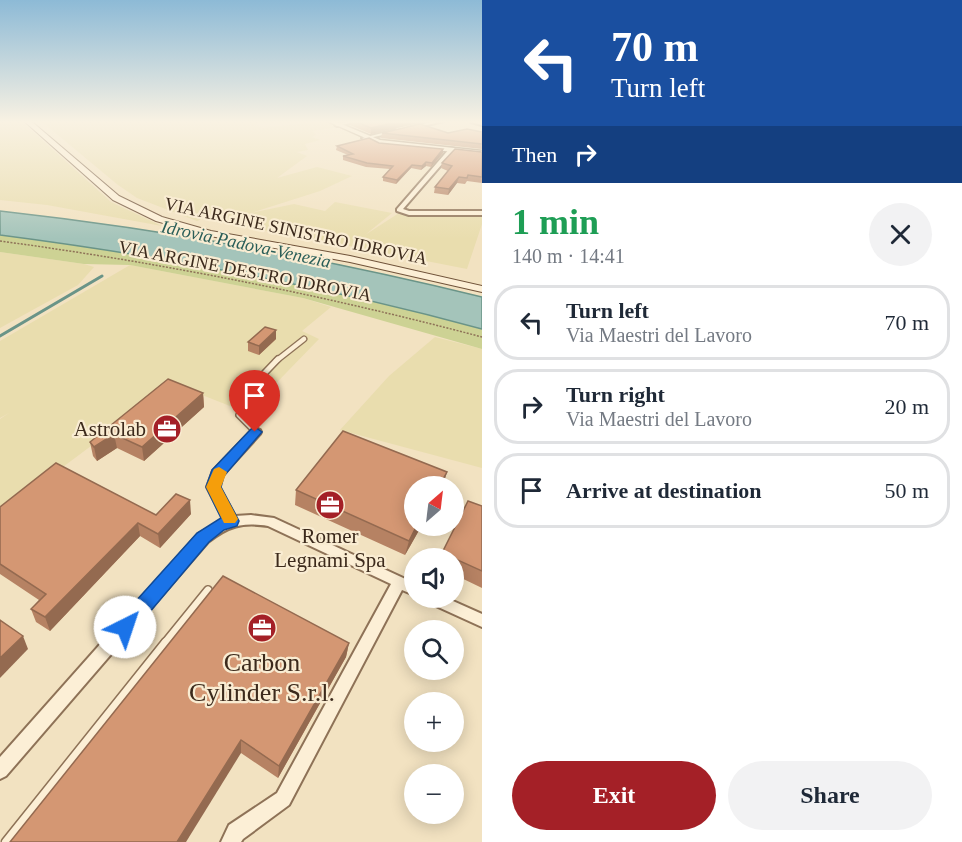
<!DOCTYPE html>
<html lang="en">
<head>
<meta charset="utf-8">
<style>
	:root { --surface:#fff; --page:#f2f2f3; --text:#1f2937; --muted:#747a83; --line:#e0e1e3; --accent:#a42027 }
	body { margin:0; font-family:Georgia,serif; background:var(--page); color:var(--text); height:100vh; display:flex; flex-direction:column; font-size:22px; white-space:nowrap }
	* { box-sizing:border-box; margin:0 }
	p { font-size:20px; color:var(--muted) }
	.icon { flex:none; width:33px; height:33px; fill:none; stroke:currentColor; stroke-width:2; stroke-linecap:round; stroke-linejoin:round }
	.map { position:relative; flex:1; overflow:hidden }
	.sheet { display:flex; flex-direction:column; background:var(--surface); width:480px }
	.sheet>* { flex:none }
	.guide { background:#1a4fa0; color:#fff; overflow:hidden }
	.needle { width:39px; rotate:28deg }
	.controls { position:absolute; left:404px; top:476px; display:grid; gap:12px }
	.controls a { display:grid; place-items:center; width:60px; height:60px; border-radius:50%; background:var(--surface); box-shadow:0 3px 15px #0003; font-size:30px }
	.pin { position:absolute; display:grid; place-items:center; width:51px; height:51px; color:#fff; margin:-62px -26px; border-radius:50% 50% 50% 0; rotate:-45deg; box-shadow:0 0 6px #0007 }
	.pin .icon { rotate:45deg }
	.me { position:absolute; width:66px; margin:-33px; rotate:41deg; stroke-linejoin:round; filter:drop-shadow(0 0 4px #0008) }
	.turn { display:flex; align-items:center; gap:21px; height:126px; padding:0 30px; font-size:27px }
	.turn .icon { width:78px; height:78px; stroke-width:2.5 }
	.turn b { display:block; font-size:42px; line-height:51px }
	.then { display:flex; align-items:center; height:57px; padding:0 30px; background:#0003; gap:12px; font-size:22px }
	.round { display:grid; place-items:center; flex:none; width:63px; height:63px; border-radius:32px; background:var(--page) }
	.overview { display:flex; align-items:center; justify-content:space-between; height:102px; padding:0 30px }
	h1 { font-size:36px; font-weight:700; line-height:45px; color:#1e9e55 }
	.action { display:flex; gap:12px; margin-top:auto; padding:12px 30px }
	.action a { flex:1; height:69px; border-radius:36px; background:var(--accent); color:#fff; font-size:24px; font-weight:700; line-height:69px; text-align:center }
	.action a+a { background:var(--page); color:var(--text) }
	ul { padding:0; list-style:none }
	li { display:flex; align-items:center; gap:18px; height:75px; margin:0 12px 9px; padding:0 18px; border:3px solid var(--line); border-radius:24px }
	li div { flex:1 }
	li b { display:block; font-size:22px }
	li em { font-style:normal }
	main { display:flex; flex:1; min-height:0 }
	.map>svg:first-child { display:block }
	.farmland { fill:#e9ddae }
	.green { fill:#cdd294 }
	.water { fill:#a4c4ba; stroke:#6a9488; stroke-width:1.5 }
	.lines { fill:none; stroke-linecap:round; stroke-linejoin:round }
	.stream { stroke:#6a9488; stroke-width:3 }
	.service-far3-casing { stroke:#8e7257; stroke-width:7 }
	.service-far2-casing { stroke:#8e7257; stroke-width:8 }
	.service-far1-casing { stroke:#8e7257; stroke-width:10 }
	.service-casing { stroke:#8e7257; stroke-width:11 }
	.minor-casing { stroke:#8e7257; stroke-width:4 }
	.tertiary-casing { stroke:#8e7257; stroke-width:3 }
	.secondary-casing { stroke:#70533a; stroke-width:2 }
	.path { stroke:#8e7257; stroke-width:1.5; stroke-dasharray:2 1.5; stroke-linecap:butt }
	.service-far3 { stroke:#fcefd6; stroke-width:4.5 }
	.service-far2 { stroke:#fcefd6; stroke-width:5 }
	.service-far1 { stroke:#fcefd6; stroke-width:7 }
	.service { stroke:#fcefd6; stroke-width:8 }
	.minor { fill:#fcefd6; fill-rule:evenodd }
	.tertiary { fill:#fcefd6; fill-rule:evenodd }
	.secondary { fill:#fcefd6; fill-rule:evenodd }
	.wall { fill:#b68263 }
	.shaded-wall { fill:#946a50 }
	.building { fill:#d49773; stroke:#946a50; stroke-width:1.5 }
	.route { fill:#1a73e8; stroke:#114b97; stroke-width:1.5 }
	.slow { fill:#f59e0b }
	.labels { text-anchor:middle; stroke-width:4.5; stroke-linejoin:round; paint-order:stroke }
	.far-street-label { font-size:18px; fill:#3c2a1c; stroke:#f9ecd2 }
	.far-water-label { font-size:18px; font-style:italic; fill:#2a5e58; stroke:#f9ecd2 }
	.poi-label { font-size:21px; fill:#3c2a1c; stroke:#f9ecd2; text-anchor:end }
	.near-poi-label { font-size:26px; fill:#3c2a1c; stroke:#f9ecd2 }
</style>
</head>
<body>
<main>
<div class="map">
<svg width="482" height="842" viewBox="0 0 482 842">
	<rect width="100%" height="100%" fill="#f2e2c1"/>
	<g class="farmland">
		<polygon points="0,121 21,121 111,202 162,226 47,205 0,200"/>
		<polygon points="41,121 272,121 256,124 262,128 325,121 337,127 312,131 316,135 312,137 320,140 305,144 308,150 297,152 307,156 277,178 317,167 352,176 320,191 251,213 294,204 325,211 335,202 392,213 365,235 399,213 482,214 482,224 467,269 314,239 202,219 197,221 137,198 118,185"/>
		<polygon points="0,252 84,264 94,267 78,285 0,328"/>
		<polygon points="130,265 303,298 331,307 302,331 319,339 251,409 230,406 174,384 0,514 0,419 9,413 0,418 0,341"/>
		<polygon points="435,337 482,349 482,468 340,430 389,376"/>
	</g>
	<path class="green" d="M0,235C162,256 324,286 482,329V349L303,298L130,265L84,264L0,252Z"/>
	<path class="water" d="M0,211C162,229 323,258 482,297V329C324,286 162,256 0,235Z"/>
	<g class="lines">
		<polyline class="stream" points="0,336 102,276"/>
		<g class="service-far3-casing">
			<polyline id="service-far3" points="276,361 304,339"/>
		</g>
		<g class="service-far2-casing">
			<polyline id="service-far2" points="256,432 239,415 257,381 278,359"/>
		</g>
		<g class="service-far1-casing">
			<polyline id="service-far1" points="165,643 208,590"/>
		</g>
		<g class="service-casing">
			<polyline id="service" points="6,842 166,642"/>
		</g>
		<g class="minor-casing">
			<g id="minor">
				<polygon points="349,121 359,121 337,126 335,125"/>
				<polygon points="435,121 444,121 410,129 408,128"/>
				<polygon points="471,121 482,122 482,125 471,122"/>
				<polygon points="395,130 397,132 364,139 362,138"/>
				<polygon points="450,148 455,149 403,209 409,211 482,211 482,215 409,215 397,211 397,209"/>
				<path d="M256,428L260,430L261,432L260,434L222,476L219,487L235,516L251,515L274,518L414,583V595L402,590L289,805L243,839L241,842H221L229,825L277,793L391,584L268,526C242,522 228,526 208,542L6,776L0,779V757L198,534L224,520L207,487L213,471L252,430Z"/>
				<polygon points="423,597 444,597 482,614 482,627 425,601"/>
			</g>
		</g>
		<g class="tertiary-casing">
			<polygon id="tertiary" points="327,121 334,121 380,140 482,151 482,155 379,144"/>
		</g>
		<g class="secondary-casing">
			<polygon id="secondary" points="24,121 31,121 119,196 162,217 211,231 350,256 482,286 482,292 350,262 210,236 156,221 113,200"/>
		</g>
		<path class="path" d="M0,241C163,263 323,295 482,337"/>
		<use href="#service-far3" class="service-far3"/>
		<use href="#service-far2" class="service-far2"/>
		<use href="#service-far1" class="service-far1"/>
		<use href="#service" class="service"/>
		<use href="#minor" class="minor"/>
		<use href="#tertiary" class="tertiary"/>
		<use href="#secondary" class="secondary"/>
	</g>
	<g class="wall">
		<polygon points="351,121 427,121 371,134 350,125"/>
		<polygon points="482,132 482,149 381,138 382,133 448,133"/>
		<polygon points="379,143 443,153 431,167 426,166 421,170 411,168 396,184 383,181 383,177 390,169 366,167 343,160 343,156 348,155 336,150 337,146"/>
		<polygon points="482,152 482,183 467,181 465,184 457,183 448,195 434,193 435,187 448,171 441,168 442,163"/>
		<polygon points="276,339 259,355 248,351 248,342"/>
		<polygon points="203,393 204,407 144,461 117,448 97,461 93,456 90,442"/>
		<polygon points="296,490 414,525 422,525 405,555 295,505"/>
		<polygon points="482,506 482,588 453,574 453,558 441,558 442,553"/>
		<polygon points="0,507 156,515 191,514 160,548 140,536 50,631 36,622 31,609 39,600 0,574"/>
		<polygon points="349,643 346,657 278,778 241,753 10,842"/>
	</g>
	<g class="shaded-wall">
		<polygon points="401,121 427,121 371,134 371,128"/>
		<polygon points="443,149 443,153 431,167 432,163"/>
		<polygon points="426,162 426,166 421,170 422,166"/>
		<polygon points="412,165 411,168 396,184 397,180"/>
		<polygon points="459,177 457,183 448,195 449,189"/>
		<polygon points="276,330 276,339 259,355 259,346"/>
		<polygon points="203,393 204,407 144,461 142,447"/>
		<polygon points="114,434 117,448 97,461 94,447"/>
		<polygon points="447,472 443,486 439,486"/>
		<polygon points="190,500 191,514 160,548 158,534"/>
		<polygon points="138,523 140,536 50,631 45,617"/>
		<polygon points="417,525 422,525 405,555 409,541"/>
		<polygon points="23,636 28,649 0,678 0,658"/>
		<polygon points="349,643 346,657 278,778 279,766"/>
		<polygon points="241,740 241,753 186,842 177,842"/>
	</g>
	<g class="building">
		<polygon points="355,121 401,121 371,128"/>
		<polygon points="420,124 448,133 467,129 482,132 482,144 382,133"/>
		<polygon points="369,138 379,143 443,149 432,163 426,162 422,166 412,165 397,180 383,177 393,166 367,163 343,156 353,154 337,146"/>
		<polygon points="455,149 482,152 482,177 468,175 467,178 459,177 449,189 435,187 452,166 442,163"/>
		<polygon points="265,327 276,330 259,346 248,342"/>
		<polygon points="168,379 203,393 142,447 114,434 94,447 90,442"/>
		<polygon points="343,431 447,472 439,486 414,486 414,525 417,525 409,541 296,490"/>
		<polygon points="56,463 156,515 176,494 190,500 158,534 138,523 45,617 31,609 46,594 0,564 0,507"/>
		<polygon points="468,501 482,506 482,571 442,553"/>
		<polygon points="223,576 349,643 279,766 241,740 177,842 10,842"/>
		<polygon points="0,620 23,636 0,658"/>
	</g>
	<linearGradient id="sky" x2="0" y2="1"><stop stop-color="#8dbad6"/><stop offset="0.51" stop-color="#f9f2e3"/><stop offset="1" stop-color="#f9f2e3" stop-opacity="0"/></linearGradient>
	<rect width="482" height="239" fill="url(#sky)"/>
	<polygon class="route" points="255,427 262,432 224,476 221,487 239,521 237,526 224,530 209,542 132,633 125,635 118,633 116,627 118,621 197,533 221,518 206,487 212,470 251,429"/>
	<polygon class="slow" points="219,467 227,472 221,487 238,519 235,523 224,523 206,487 214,469"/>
	<defs>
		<g id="office-disc" transform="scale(1.5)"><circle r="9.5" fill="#a42027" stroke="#f9ecd2"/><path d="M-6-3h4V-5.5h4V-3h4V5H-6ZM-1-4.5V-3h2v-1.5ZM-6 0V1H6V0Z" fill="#fff"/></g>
	</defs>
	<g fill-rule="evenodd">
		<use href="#office-disc" x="167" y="429"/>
		<use href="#office-disc" x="330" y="505"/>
		<use href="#office-disc" x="262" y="628"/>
	</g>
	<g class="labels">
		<g class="far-street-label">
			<text transform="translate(296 231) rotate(12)" y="6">VIA ARGINE SINISTRO IDROVIA</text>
			<text transform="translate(245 271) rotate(11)" y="6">VIA ARGINE DESTRO IDROVIA</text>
		</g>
		<g class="far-water-label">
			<text transform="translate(246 244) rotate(12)" y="6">Idrovia Padova-Venezia</text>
		</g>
		<g class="poi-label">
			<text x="146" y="436">Astrolab</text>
			<text x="330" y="543" text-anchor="middle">Romer<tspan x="330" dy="24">Legnami Spa</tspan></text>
		</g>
		<g class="near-poi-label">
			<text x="262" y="671">Carbon<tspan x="262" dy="30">Cylinder S.r.l.</tspan></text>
		</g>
	</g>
</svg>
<div class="controls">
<a><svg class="needle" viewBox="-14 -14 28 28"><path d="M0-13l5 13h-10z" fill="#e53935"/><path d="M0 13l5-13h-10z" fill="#747a83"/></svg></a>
<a><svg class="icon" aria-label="sound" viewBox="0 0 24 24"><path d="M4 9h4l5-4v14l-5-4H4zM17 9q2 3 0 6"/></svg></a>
<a><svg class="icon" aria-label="search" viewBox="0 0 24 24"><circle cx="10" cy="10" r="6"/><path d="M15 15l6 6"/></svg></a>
<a>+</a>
<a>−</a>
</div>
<div class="pin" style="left:255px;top:432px;background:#d93025"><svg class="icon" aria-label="arrive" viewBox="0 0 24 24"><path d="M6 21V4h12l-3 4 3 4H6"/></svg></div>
<svg class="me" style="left:125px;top:627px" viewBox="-20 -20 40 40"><circle r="19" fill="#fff"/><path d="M0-13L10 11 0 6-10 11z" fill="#1a73e8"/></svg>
</div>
<section class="sheet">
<div class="guide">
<div class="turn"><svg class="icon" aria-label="left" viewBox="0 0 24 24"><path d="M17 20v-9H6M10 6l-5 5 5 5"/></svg><div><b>70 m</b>Turn left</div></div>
<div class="then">Then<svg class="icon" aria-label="right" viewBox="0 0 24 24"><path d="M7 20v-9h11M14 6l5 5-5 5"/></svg></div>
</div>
<div class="overview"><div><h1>1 min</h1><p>140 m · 14:41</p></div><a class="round"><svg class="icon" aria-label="close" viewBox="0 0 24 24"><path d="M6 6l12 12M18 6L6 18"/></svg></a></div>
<ul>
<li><svg class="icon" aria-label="left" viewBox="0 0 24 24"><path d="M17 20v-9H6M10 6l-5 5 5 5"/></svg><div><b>Turn left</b><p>Via Maestri del Lavoro</p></div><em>70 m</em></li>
<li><svg class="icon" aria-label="right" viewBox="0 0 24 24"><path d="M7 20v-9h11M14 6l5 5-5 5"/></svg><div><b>Turn right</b><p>Via Maestri del Lavoro</p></div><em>20 m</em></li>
<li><svg class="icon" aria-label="arrive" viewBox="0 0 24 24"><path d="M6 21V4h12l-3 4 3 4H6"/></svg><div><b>Arrive at destination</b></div><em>50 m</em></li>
</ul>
<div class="action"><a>Exit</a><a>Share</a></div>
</section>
</main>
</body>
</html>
